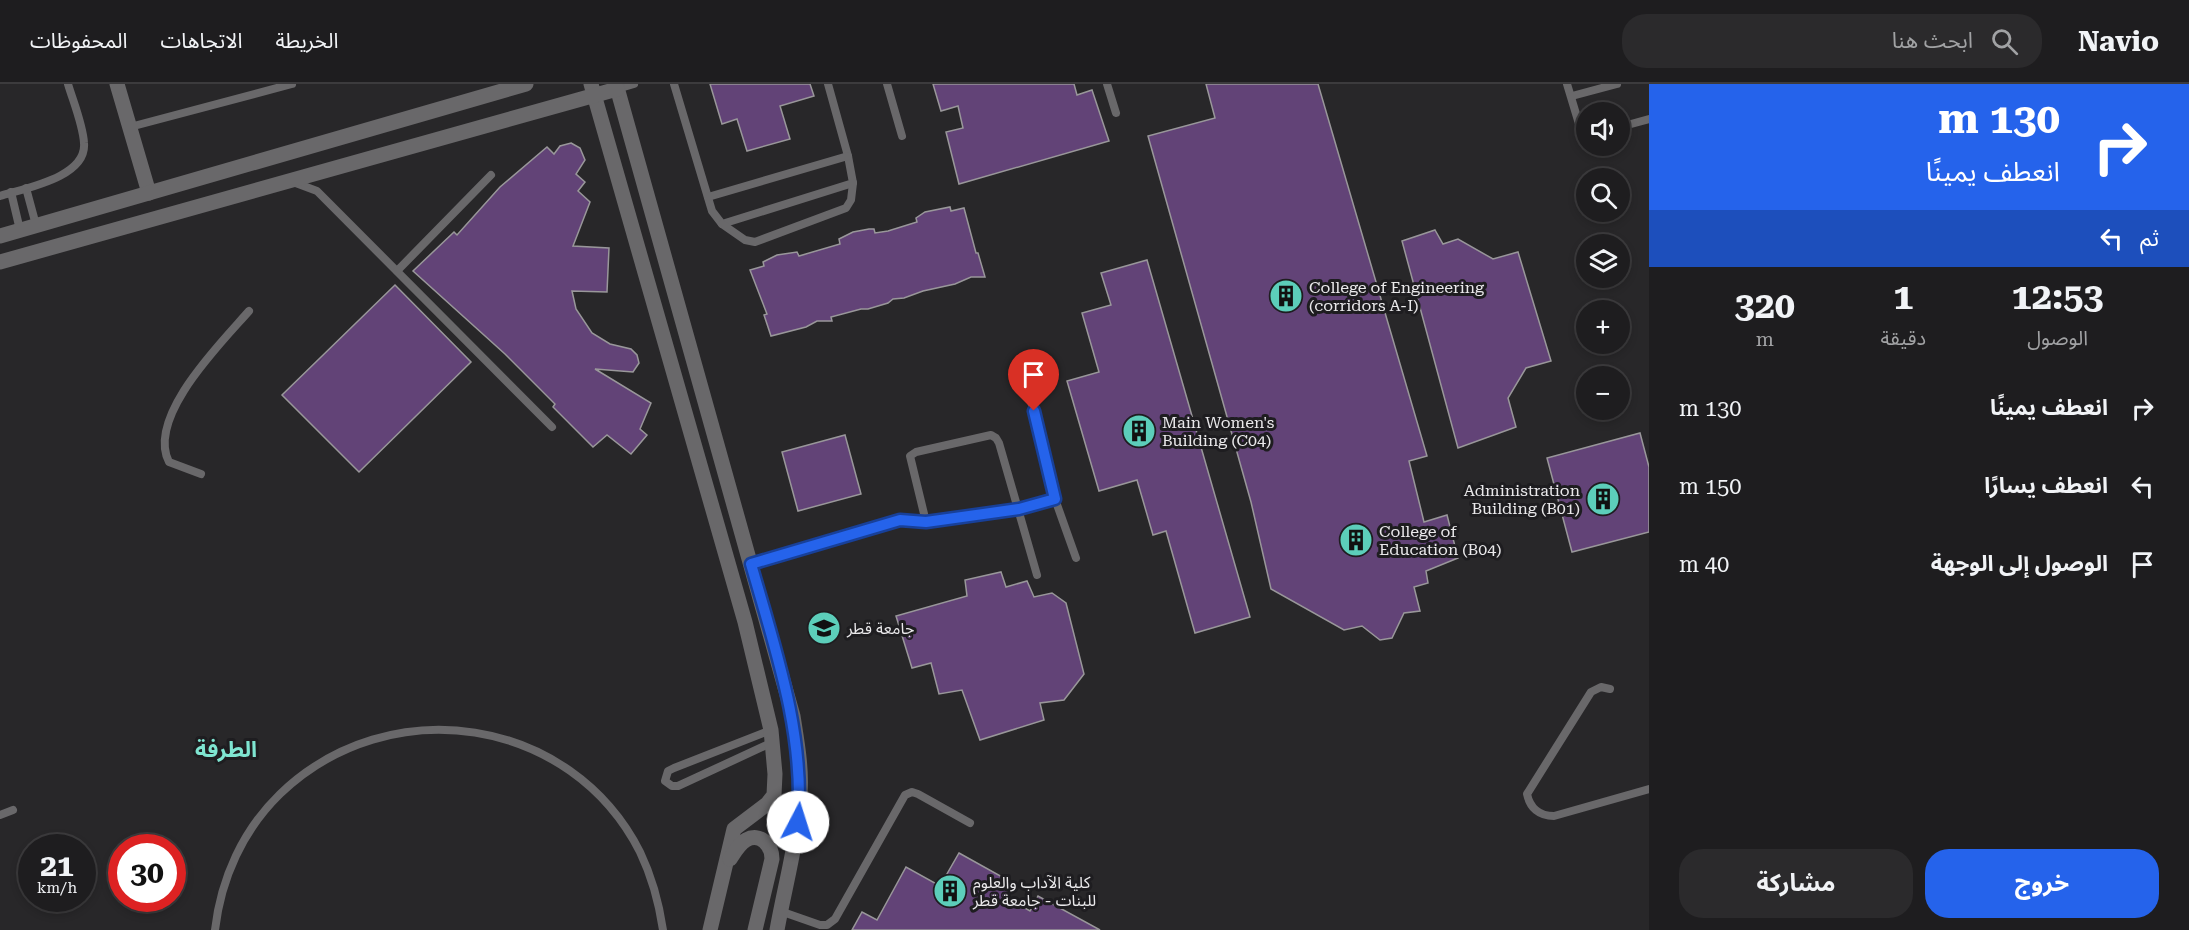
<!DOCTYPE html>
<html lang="ar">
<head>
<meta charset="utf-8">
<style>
	:root { --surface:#1e1d1f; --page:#2b2a2c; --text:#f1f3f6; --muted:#a1a2a4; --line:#3c3b3d; --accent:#2563eb }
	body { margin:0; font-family:"Roboto Serif","Noto Sans Arabic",serif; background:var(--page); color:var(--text); direction:rtl; height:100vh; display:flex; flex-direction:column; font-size:22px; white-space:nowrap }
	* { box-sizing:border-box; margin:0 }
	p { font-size:20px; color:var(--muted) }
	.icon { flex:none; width:33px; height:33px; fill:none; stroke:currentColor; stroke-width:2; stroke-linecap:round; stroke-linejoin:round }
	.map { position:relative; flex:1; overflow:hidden; direction:ltr }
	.side { display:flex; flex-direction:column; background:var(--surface); width:540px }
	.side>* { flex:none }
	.guide { background:#2563eb; color:#fff; overflow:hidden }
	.tools { position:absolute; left:1576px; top:18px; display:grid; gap:12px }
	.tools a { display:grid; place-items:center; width:54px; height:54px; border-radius:50%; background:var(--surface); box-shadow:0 3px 9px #0003,0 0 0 2px var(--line); font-size:30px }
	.speed { position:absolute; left:18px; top:750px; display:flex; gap:12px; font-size:30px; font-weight:700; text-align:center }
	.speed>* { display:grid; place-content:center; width:78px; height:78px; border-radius:50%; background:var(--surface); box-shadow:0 3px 9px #0003,0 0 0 2px var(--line); line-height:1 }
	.speed small { font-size:15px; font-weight:400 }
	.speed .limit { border:9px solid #d22; background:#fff; color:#111 }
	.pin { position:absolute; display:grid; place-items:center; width:51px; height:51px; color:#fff; margin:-62px -26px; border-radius:50% 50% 50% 0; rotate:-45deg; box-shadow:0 0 6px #0007 }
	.pin .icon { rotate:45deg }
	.me { position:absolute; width:66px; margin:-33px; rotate:5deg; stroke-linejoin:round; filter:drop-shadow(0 0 4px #0008) }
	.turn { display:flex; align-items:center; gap:21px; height:126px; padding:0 30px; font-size:27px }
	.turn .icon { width:78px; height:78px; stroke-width:2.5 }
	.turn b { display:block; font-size:42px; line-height:51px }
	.then { display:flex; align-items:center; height:57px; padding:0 30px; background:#0003; gap:12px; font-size:22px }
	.eta { display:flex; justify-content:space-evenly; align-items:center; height:102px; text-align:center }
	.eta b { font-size:36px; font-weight:700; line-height:42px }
	.cta { display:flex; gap:12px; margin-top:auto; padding:12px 30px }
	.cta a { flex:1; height:69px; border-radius:24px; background:var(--accent); color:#fff; font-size:24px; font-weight:700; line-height:69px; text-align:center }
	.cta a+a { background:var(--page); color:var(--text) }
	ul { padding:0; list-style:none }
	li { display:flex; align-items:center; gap:18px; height:78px; padding:0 30px }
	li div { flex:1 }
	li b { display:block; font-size:22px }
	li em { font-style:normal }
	header { display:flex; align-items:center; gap:36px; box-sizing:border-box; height:84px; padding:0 30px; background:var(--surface); border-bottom:2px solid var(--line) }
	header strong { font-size:28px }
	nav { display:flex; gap:33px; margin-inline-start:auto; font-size:21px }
	.search { width:420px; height:54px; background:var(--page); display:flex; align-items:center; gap:15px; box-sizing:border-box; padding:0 21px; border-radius:24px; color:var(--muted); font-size:22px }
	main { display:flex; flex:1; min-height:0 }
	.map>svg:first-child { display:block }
	.building { fill:#624377; stroke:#99979a; stroke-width:1.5 }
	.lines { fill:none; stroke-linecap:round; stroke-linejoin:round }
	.service { stroke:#69686a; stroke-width:8 }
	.minor { stroke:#69686a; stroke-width:15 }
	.route-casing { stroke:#184099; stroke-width:15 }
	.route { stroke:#2563eb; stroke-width:10 }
	.labels { text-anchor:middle; stroke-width:6; stroke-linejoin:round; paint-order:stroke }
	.poi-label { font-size:16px; fill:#eae9eb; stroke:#1e1d20; text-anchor:start }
	.district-label { font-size:22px; font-weight:bold; fill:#7fe5d1; stroke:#1e1d20 }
</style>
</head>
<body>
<header>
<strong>Navio</strong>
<div class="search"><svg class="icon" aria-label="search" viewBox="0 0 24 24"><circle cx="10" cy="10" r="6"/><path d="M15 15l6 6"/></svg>ابحث هنا</div>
<nav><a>الخريطة</a><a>الاتجاهات</a><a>المحفوظات</a></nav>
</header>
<main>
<section class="side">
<div class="guide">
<div class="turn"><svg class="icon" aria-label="right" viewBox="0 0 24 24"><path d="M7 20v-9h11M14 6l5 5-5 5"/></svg><div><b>130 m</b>انعطف يمينًا</div></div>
<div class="then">ثم<svg class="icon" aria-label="left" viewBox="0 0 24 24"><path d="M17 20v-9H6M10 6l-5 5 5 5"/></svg></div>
</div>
<div class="eta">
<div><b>12:53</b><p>الوصول</p></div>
<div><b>1</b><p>دقيقة</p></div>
<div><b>320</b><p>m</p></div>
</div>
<ul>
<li><svg class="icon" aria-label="right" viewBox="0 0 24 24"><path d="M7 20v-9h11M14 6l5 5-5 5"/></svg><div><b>انعطف يمينًا</b></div><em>130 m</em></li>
<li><svg class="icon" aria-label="left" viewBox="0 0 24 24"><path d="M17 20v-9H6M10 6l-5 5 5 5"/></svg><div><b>انعطف يسارًا</b></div><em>150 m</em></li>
<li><svg class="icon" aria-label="arrive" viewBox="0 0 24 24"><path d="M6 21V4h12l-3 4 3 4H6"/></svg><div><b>الوصول إلى الوجهة</b></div><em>40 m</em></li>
</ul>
<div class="cta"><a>خروج</a><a>مشاركة</a></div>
</section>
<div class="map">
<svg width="1649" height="846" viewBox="0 0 1649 846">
	<rect width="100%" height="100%" fill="#282729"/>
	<g class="building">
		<polygon points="710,0 810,0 814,12 780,22 790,55 747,67 737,35 722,40"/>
		<polygon points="933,0 1074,0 1077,11 1092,6 1109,57 959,100 946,48 963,44 958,22 941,27"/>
		<polygon points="1206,0 1318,0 1427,372 1409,377 1424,438 1447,431 1458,474 1426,487 1428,499 1414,503 1420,527 1404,529 1392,554 1380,556 1362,542 1344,546 1271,505 1251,418 1148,52 1215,34"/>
		<polygon points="571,59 580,64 585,76 576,90 585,98 578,107 590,118 573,162 609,164 607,208 572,207 576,225 592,249 610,260 631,265 637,271 639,279 633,288 595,285 651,319 640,345 647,351 631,370 607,351 593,363 553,323 555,320 505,270 413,187 454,148 457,151 500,103 547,63 554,70 560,62"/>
		<polygon points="950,123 951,127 964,124 976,169 978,169 985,193 971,193 955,200 923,207 904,214 893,215 888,219 868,225 861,225 831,233 832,237 817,237 806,243 771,252 764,231 767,230 750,186 764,182 763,178 777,171 797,168 799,172 840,160 839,155 853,148 869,145 874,145 875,149 888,147 917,138 916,134 925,128"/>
		<polygon points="1435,146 1443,160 1458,155 1493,175 1518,168 1551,277 1526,284 1508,314 1516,343 1458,364 1402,157"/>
		<polygon points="1147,176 1250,533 1195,549 1166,447 1153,451 1137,396 1099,407 1067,297 1099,288 1082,229 1111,221 1101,189"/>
		<polygon points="395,201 471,278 359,388 282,311"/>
		<polygon points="1640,349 1649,383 1649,448 1572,468 1547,374"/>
		<polygon points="845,351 861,410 798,427 782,368"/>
		<polygon points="1001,488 1006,503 1027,497 1034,513 1052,509 1066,519 1084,590 1064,616 1040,619 1044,636 980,656 962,606 939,610 931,579 912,584 896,532 967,512 965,496"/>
		<polygon points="959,769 1013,799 1005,813 1030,827 1038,812 1100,846 852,846 862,828 877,836 906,783 940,802"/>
	</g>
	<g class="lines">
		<g class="service">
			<polyline points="674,0 712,127 722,140 853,99 848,72 828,0"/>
			<polyline points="887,0 902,52"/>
			<polyline points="1107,0 1116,29"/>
			<polyline points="1567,0 1583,53 1587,52"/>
			<polyline points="617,5 634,0"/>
			<polyline points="1572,12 1617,0"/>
			<polyline points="130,43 292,0"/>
			<polyline points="1620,43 1649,35"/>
			<polyline points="293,98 317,107 552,343"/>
			<polyline points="26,104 36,141"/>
			<polyline points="11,108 20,146"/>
			<path d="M0,112C26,104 87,93 84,59C83,41 73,17 68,0"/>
			<polyline points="708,113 848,72"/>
			<polyline points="722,140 745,156 755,158 846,124 851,116 853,99"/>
			<polyline points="397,187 491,91"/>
			<path d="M201,390L169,378C146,333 221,259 249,227"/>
			<polyline points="1055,415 1076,474"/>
			<polyline points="926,438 910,372 916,368 991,351 996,354 999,359 1037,491"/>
			<polyline points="751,480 900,436 926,438 1019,425 1055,415 1028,305"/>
			<path d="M1610,605L1601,603L1591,608L1527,710C1530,724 1539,732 1554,732L1649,705"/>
			<polyline points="771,646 674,684 668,687 665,697 672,702 678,702 773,658"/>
			<polyline points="0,731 13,726"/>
			<polyline points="780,827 820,841 827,841 835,835 905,711 912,708 918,710 970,739"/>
			<path d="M215,846C221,794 243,746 280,710C389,605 571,632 640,768C652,793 659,819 663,846"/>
		</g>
		<g class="minor">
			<polyline points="117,0 149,109"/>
			<polyline points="591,0 745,538 771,646 775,690 774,711 767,720 734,745 710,846"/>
			<path d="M616,0L793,632C797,658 802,684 800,710C798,756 785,801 777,846"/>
			<polyline points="0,152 526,0"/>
			<polyline points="0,178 617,5"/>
			<path d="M730,775C734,769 739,760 746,756C760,748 772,761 772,775L755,846"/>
		</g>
	</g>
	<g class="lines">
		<g class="route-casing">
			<path id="route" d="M798,738C805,650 775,564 751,480L900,436L926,438L1019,425L1055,415L1034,327"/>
		</g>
		<use href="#route" class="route"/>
	</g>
	<defs>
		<g id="building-disc" transform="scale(1.725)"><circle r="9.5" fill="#5cceba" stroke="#1e1d20"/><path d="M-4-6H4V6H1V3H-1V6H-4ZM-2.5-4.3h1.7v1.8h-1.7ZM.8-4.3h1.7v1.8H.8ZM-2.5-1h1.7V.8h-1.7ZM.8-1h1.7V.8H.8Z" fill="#111"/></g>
		<g id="university-disc" transform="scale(1.725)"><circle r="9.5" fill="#5cceba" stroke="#1e1d20"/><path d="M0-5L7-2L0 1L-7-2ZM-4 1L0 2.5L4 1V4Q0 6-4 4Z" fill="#111"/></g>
	</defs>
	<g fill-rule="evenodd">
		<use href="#building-disc" x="1286" y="212"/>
		<use href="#building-disc" x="1139" y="347"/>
		<use href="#building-disc" x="1603" y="415"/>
		<use href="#building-disc" x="1356" y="456"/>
		<use href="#university-disc" x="824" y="544"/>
		<use href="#building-disc" x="950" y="807"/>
	</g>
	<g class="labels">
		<g class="poi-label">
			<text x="1309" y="209">College of Engineering<tspan x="1309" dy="18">(corridors A-I)</tspan></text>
			<text x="1162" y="344">Main Women's<tspan x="1162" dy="18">Building (C04)</tspan></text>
			<text x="1580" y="412" text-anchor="end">Administration<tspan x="1580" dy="18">Building (B01)</tspan></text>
			<text x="1379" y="453">College of<tspan x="1379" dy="18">Education (B04)</tspan></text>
			<text x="847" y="550">جامعة قطر</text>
			<text x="973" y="804">كلية الآداب والعلوم<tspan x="973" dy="18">للبنات - جامعة قطر</tspan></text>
		</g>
		<g class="district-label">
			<text x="226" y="673">الطرفة</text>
		</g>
	</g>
</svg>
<div class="tools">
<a><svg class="icon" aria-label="sound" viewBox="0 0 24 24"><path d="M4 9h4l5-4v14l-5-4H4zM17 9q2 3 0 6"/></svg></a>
<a><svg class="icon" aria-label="search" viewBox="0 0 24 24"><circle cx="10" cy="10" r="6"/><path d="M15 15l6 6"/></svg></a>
<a><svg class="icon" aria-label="layers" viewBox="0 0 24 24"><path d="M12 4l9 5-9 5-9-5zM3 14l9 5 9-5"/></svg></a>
<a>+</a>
<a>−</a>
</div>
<div class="speed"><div>21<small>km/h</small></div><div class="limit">30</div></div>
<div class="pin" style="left:1034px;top:327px;background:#d93025"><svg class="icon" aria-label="arrive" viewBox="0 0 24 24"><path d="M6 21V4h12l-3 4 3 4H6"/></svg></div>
<svg class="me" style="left:798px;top:738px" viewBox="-20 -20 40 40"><circle r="19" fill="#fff"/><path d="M0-13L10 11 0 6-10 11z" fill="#2563eb"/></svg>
</div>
</main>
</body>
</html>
